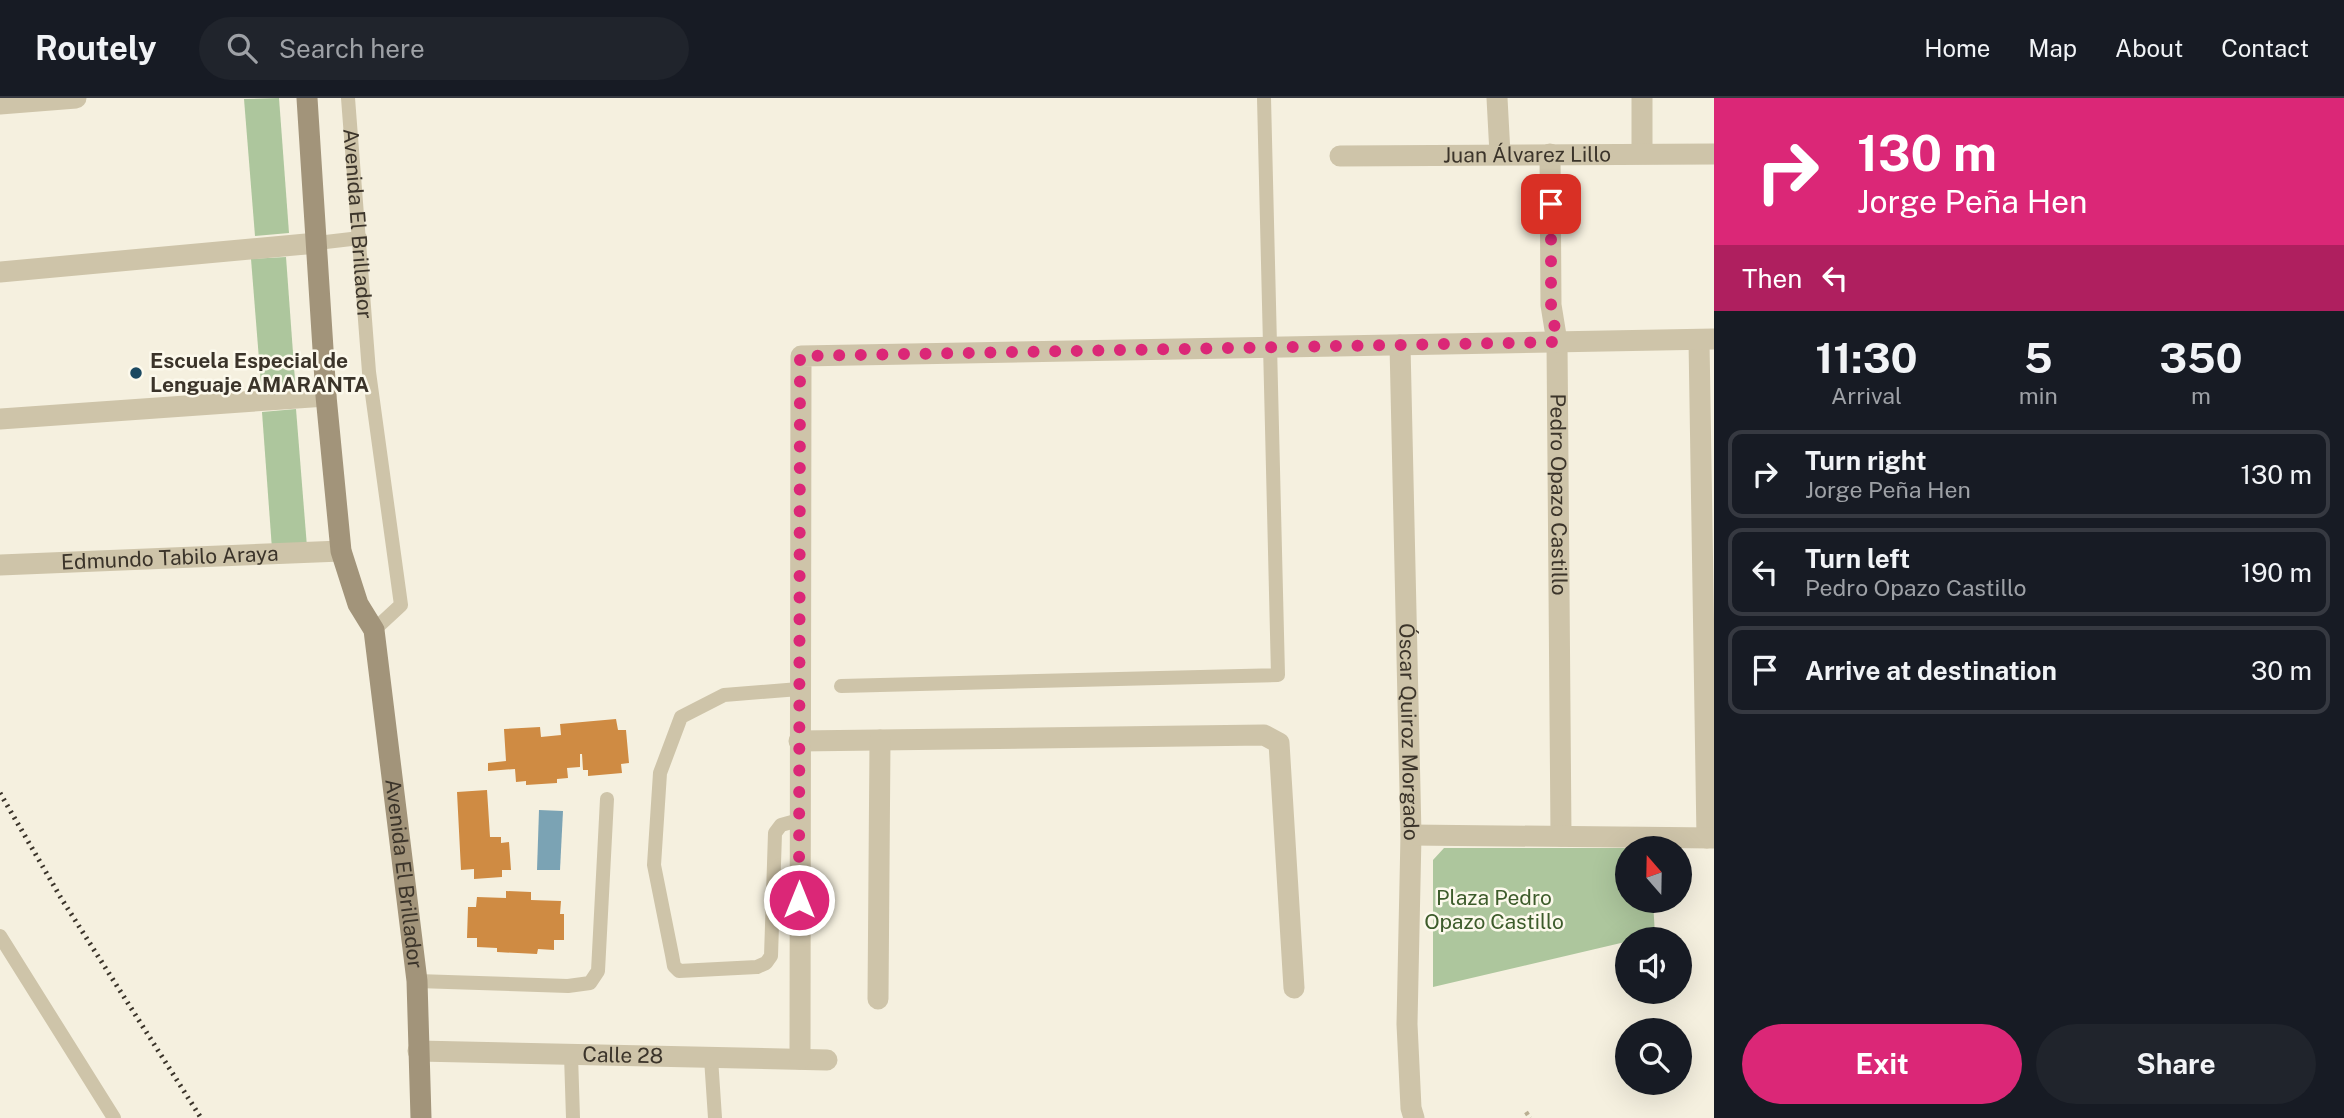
<!DOCTYPE html>
<html lang="en">
<head>
<meta charset="utf-8">
<style>
	:root { --surface:#171b24; --page:#20242c; --text:#f1f3f6; --muted:#9ea1a6; --line:#363941; --accent:#db2777 }
	body { margin:0; font-family:"Public Sans",sans-serif; background:var(--page); color:var(--text); height:100vh; display:flex; flex-direction:column; font-size:26px; white-space:nowrap }
	* { box-sizing:border-box; margin:0 }
	p { font-size:23px; color:var(--muted) }
	.icon { flex:none; width:38px; height:38px; fill:none; stroke:currentColor; stroke-width:2; stroke-linecap:round; stroke-linejoin:round }
	.map { position:relative; flex:1; overflow:hidden }
	.sheet { display:flex; flex-direction:column; background:var(--surface); width:630px }
	.sheet>* { flex:none }
	.hud { background:#db2777; color:#fff; overflow:hidden }
	.needle { width:46px; rotate:340deg }
	.tools { position:absolute; left:1615px; top:738px; display:grid; gap:14px }
	.tools a { display:grid; place-items:center; width:77px; height:77px; border-radius:50%; background:var(--surface); box-shadow:0 7px 28px #0002; font-size:35px }
	.pin { position:absolute; display:grid; place-items:center; width:60px; height:60px; color:#fff; margin:-30px; border-radius:14px; box-shadow:0 4px 10px #0006 }
	.me { position:absolute; width:77px; margin:-38px; rotate:0deg; stroke-linejoin:round; filter:drop-shadow(0 0 5px #0008) }
	.turn { display:flex; align-items:center; gap:24px; height:147px; padding:0 28px; font-size:32px }
	.turn .icon { width:91px; height:91px; stroke-width:2.5 }
	.turn b { display:block; font-size:49px; line-height:60px }
	.then { display:flex; align-items:center; height:66px; padding:0 28px; background:#0003; gap:14px; font-size:26px }
	.eta { display:flex; justify-content:space-evenly; align-items:center; height:119px; text-align:center }
	.eta b { font-size:42px; font-weight:700; line-height:49px }
	.primary-button { display:flex; gap:14px; margin-top:auto; padding:14px 28px }
	.primary-button a { flex:1; height:80px; border-radius:42px; background:var(--accent); color:#fff; font-size:28px; font-weight:700; line-height:80px; text-align:center }
	.primary-button a+a { background:var(--page); color:var(--text) }
	ul { padding:0; list-style:none }
	li { display:flex; align-items:center; gap:21px; height:88px; margin:0 14px 10px; padding:0 14px; border:4px solid var(--line); border-radius:14px }
	li div { flex:1 }
	li b { display:block; font-size:26px }
	li em { font-style:normal }
	header { display:flex; align-items:center; gap:42px; box-sizing:border-box; height:98px; padding:0 35px; background:var(--surface); border-bottom:2px solid var(--line) }
	header strong { font-size:33px }
	nav { display:flex; gap:38px; margin-inline-start:auto; font-size:24px }
	.search { width:490px; height:63px; background:var(--page); display:flex; align-items:center; gap:18px; box-sizing:border-box; padding:0 24px; border-radius:38px; color:var(--muted); font-size:26px }
	main { display:flex; flex:1; min-height:0 }
	.map>svg:first-child { display:block }
	.green { fill:#adc69d }
	.water { fill:#7ba3b4 }
	.building { fill:#cf8b43 }
	.lines { fill:none; stroke-linecap:round; stroke-linejoin:round }
	.path { stroke:#baaf93; stroke-width:4.5; stroke-dasharray:3.5 3.5; stroke-linecap:butt }
	.lane { stroke:#cec4a9; stroke-width:14 }
	.street { stroke:#cec4a9; stroke-width:21 }
	.secondary { stroke:#a2947a; stroke-width:21 }
	.rail { stroke:#3b342a; stroke-width:5; stroke-dasharray:2 5; stroke-linecap:butt }
	.route { stroke:#db2777; stroke-width:12; stroke-dasharray:0 21.6 }
	.poi-dot { fill:#1b4961; stroke:#fcf9ec; stroke-width:2.5 }
	.labels { text-anchor:middle; stroke-width:5; stroke-linejoin:round; paint-order:stroke }
	.street-label { font-size:21px; fill:#3b342a; stroke:#fcf9ec }
	.poi-label { font-size:21px; font-weight:bold; fill:#3b342a; stroke:#fcf9ec; text-anchor:start }
	.park-label { font-size:21px; fill:#3d5c2b; stroke:#fcf9ec }
</style>
</head>
<body>
<header>
<strong>Routely</strong>
<div class="search"><svg class="icon" aria-label="search" viewBox="0 0 24 24"><circle cx="10" cy="10" r="6"/><path d="M15 15l6 6"/></svg>Search here</div>
<nav><a>Home</a><a>Map</a><a>About</a><a>Contact</a></nav>
</header>
<main>
<div class="map">
<svg width="1714" height="1020" viewBox="0 0 1714 1020">
	<rect width="100%" height="100%" fill="#f5f0df"/>
	<g class="green">
		<polygon points="279,0 289,135 255,138 244,1"/>
		<polygon points="286,159 296,296 262,299 251,161"/>
		<polygon points="296,311 307,449 272,451 262,314"/>
		<polygon points="1444,750 1651,750 1628,751 1628,803 1653,803 1655,837 1433,889 1433,762"/>
	</g>
	<polygon class="water" points="539,712 563,713 560,772 537,772"/>
	<g class="building">
		<polygon points="616,621 618,632 626,632 629,665 621,666 622,675 588,678 588,672 583,672 582,656 580,656 580,669 567,670 568,680 557,681 557,685 526,687 526,683 516,684 515,671 488,673 488,665 506,663 504,631 540,629 541,639 561,637 560,626"/>
		<polygon points="487,692 490,739 501,739 501,745 509,744 511,772 502,772 502,779 474,781 474,771 461,772 457,694"/>
		<polygon points="506,793 531,794 531,802 561,803 560,816 564,816 564,842 554,842 554,852 538,851 537,856 497,854 497,850 477,849 477,840 467,840 468,809 476,809 477,799 506,800"/>
	</g>
	<g class="lines">
		<polyline class="path" points="1526,1014 1530,1020"/>
		<g class="lane">
			<path id="s1" d="M348,0L369,274L401,507L374,532"/>
			<polyline points="317,145 360,140"/>
			<polyline points="841,588 1278,577 1264,0"/>
			<polyline points="799,591 724,597 681,619 660,675 654,767 672,857 674,868 679,873 757,869 766,865 771,858 775,735 781,727 799,722"/>
			<polyline points="0,838 114,1020"/>
			<polyline points="417,883 568,888 590,885 598,873 607,701"/>
			<polyline points="571,957 573,1020"/>
			<polyline points="711,960 715,1020"/>
		</g>
		<g class="street">
			<polyline points="1497,0 1500,56"/>
			<polyline points="0,6 76,0"/>
			<polyline points="1642,55 1642,0"/>
			<path id="s2" d="M1550,56L1551,207L1557,244L1561,738"/>
			<path id="s3" d="M1340,58L1714,56"/>
			<polyline points="0,174 317,145"/>
			<polyline points="1699,242 1707,740"/>
			<path id="s4" d="M1400,247L1411,737L1407,926L1411,1010L1414,1020"/>
			<polyline points="0,321 326,298"/>
			<path id="s5" d="M0,467L341,453"/>
			<polyline points="799,643 1264,637 1279,645 1294,890"/>
			<polyline points="1411,737 1714,740"/>
			<polyline points="878,901 880,642"/>
			<path id="s6" d="M418,953L827,962"/>
			<polyline points="800,961 801,258 1714,241"/>
		</g>
		<path class="secondary" id="s7" d="M307,0L326,298L341,453L358,506L374,532L417,883L421,1020"/>
		<polyline class="rail" points="0,695 61,800 201,1020"/>
	</g>
	<g class="lines">
		<polyline class="route" points="799,802 800,258 1557,244 1551,206 1551,106"/>
	</g>
	<circle class="poi-dot" cx="136" cy="275" r="7"/>
	<g class="labels">
		<g class="street-label">
			<text dy="7" stroke="none"><textPath href="#s3" startOffset="187">Juan Álvarez Lillo</textPath></text>
			<text dy="7" stroke="none"><textPath href="#s1" startOffset="126">Avenida El Brillador</textPath></text>
			<text dy="7" stroke="none"><textPath href="#s2" startOffset="341">Pedro Opazo Castillo</textPath></text>
			<text dy="7" stroke="none"><textPath href="#s5" startOffset="170">Edmundo Tabilo Araya</textPath></text>
			<text dy="7" stroke="none"><textPath href="#s4" startOffset="387">Óscar Quiroz Morgado</textPath></text>
			<text dy="7" stroke="none"><textPath href="#s7" startOffset="786">Avenida El Brillador</textPath></text>
			<text dy="7" stroke="none"><textPath href="#s6" startOffset="205">Calle 28</textPath></text>
		</g>
		<g class="poi-label">
			<text x="150" y="270">Escuela Especial de<tspan x="150" dy="24">Lenguaje AMARANTA</tspan></text>
		</g>
		<g class="park-label">
			<text x="1494" y="807">Plaza Pedro<tspan x="1494" dy="24">Opazo Castillo</tspan></text>
		</g>
	</g>
</svg>
<div class="tools">
<a><svg class="needle" viewBox="-14 -14 28 28"><path d="M0-13l5 13h-10z" fill="#e53935"/><path d="M0 13l5-13h-10z" fill="#9ea1a6"/></svg></a>
<a><svg class="icon" aria-label="sound" viewBox="0 0 24 24"><path d="M4 9h4l5-4v14l-5-4H4zM17 9q2 3 0 6"/></svg></a>
<a><svg class="icon" aria-label="search" viewBox="0 0 24 24"><circle cx="10" cy="10" r="6"/><path d="M15 15l6 6"/></svg></a>
</div>
<div class="pin" style="left:1551px;top:106px;background:#d93025"><svg class="icon" aria-label="arrive" viewBox="0 0 24 24"><path d="M6 21V4h12l-3 4 3 4H6"/></svg></div>
<svg class="me" style="left:799px;top:802px" viewBox="-20 -20 40 40"><circle r="17" fill="#db2777" stroke="#fff" stroke-width="3"/><path d="M0-11L8 9 0 5-8 9z" fill="#fff"/></svg>
</div>
<section class="sheet">
<div class="hud">
<div class="turn"><svg class="icon" aria-label="right" viewBox="0 0 24 24"><path d="M7 20v-9h11M14 6l5 5-5 5"/></svg><div><b>130 m</b>Jorge Peña Hen</div></div>
<div class="then">Then<svg class="icon" aria-label="left" viewBox="0 0 24 24"><path d="M17 20v-9H6M10 6l-5 5 5 5"/></svg></div>
</div>
<div class="eta">
<div><b>11:30</b><p>Arrival</p></div>
<div><b>5</b><p>min</p></div>
<div><b>350</b><p>m</p></div>
</div>
<ul>
<li><svg class="icon" aria-label="right" viewBox="0 0 24 24"><path d="M7 20v-9h11M14 6l5 5-5 5"/></svg><div><b>Turn right</b><p>Jorge Peña Hen</p></div><em>130 m</em></li>
<li><svg class="icon" aria-label="left" viewBox="0 0 24 24"><path d="M17 20v-9H6M10 6l-5 5 5 5"/></svg><div><b>Turn left</b><p>Pedro Opazo Castillo</p></div><em>190 m</em></li>
<li><svg class="icon" aria-label="arrive" viewBox="0 0 24 24"><path d="M6 21V4h12l-3 4 3 4H6"/></svg><div><b>Arrive at destination</b></div><em>30 m</em></li>
</ul>
<div class="primary-button"><a>Exit</a><a>Share</a></div>
</section>
</main>
</body>
</html>
